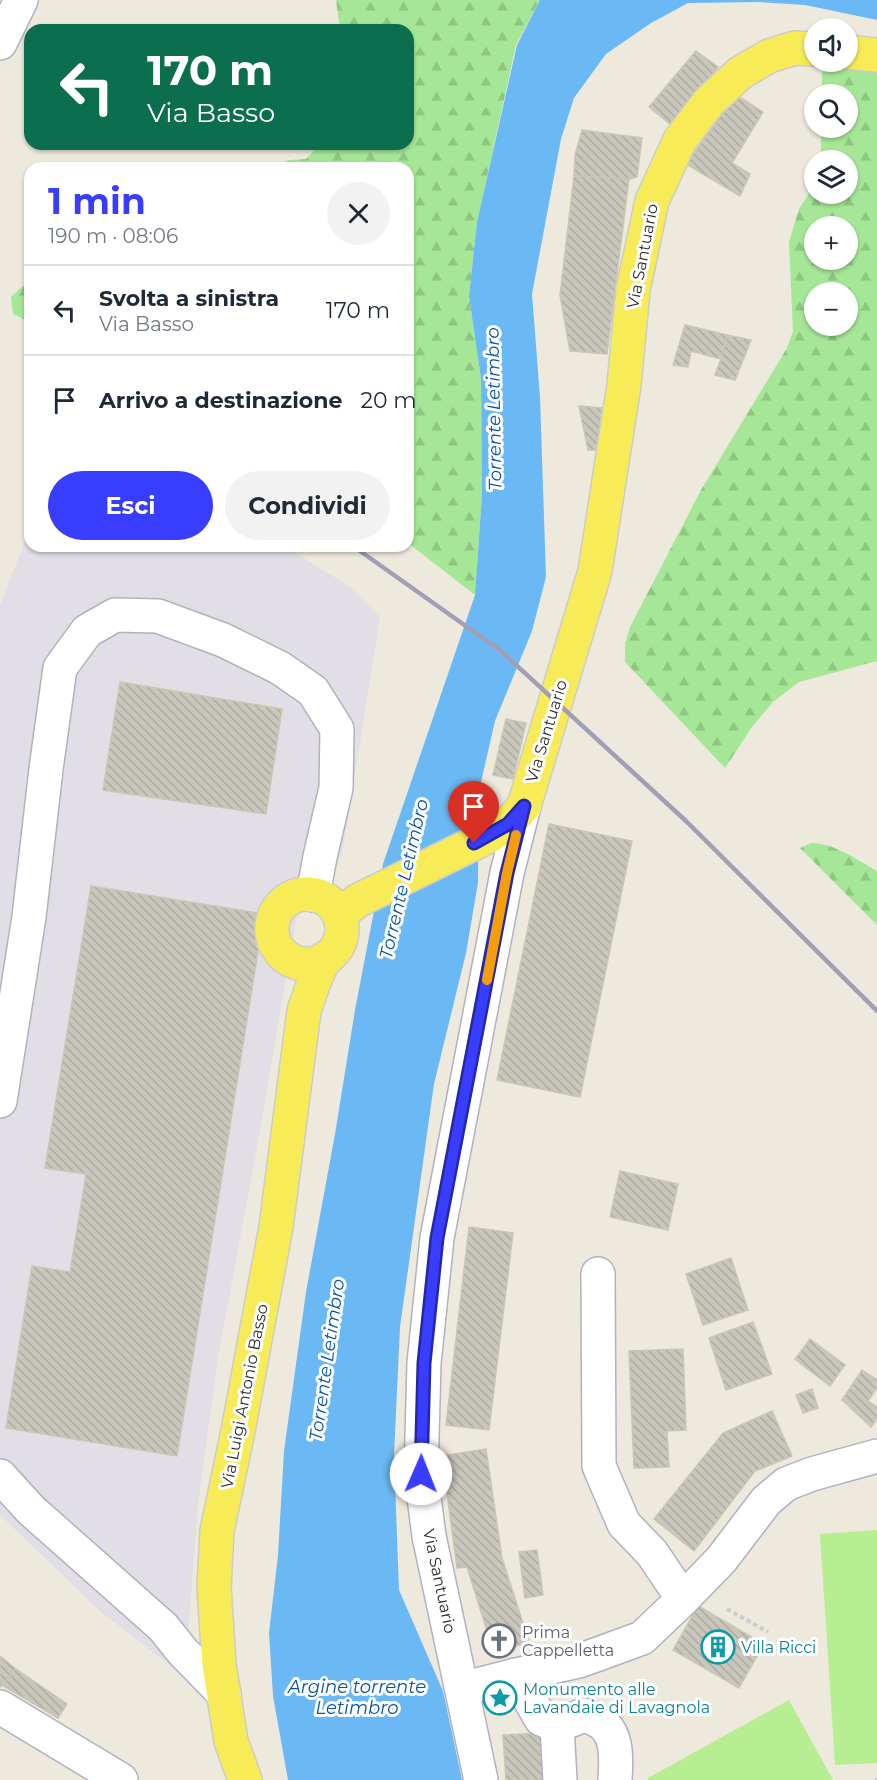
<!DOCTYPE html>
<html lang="it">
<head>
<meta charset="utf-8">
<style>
	:root { --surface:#fff; --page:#f2f2f3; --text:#1f2937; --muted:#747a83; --line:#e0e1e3; --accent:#393dff }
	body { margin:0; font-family:Montserrat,sans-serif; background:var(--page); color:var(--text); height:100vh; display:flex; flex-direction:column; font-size:22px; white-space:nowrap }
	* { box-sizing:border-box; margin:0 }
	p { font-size:20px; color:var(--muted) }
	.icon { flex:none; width:33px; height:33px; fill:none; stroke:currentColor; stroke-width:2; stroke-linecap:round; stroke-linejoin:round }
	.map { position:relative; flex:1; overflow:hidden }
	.side { position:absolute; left:24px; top:162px; width:390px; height:390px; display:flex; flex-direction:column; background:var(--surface); border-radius:18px; box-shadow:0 2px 4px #0004 }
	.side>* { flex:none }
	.banner { position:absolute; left:24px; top:24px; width:390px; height:126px; border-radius:18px; box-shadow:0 2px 4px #0004; background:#0b6e4f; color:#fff; overflow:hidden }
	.tools { position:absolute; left:804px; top:18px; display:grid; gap:12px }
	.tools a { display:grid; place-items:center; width:54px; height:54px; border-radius:50%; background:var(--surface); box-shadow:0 2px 4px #0004; font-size:30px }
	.pin { position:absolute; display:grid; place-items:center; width:51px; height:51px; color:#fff; margin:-62px -26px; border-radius:50% 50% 50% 0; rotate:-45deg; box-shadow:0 0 6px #0007 }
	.pin .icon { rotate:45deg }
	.me { position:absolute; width:66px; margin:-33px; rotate:1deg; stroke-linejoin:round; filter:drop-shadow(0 0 4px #0008) }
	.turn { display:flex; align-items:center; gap:21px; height:126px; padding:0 24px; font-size:27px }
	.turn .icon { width:78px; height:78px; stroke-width:2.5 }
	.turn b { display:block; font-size:42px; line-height:51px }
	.round { display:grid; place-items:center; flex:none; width:63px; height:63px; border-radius:32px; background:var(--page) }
	.overview { display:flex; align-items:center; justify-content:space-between; height:102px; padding:0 24px }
	h1 { font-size:36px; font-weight:700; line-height:45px; color:var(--accent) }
	.primary-button { display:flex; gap:12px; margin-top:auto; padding:12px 24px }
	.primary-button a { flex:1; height:69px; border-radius:36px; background:var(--accent); color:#fff; font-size:24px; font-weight:700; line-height:69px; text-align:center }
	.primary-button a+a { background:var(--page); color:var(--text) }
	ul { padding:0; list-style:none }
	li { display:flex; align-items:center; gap:18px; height:90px; padding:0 24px; border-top:2px solid var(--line) }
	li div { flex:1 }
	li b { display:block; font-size:22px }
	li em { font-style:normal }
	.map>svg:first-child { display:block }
	.industrial { fill:#e1dee6 }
	.forest { fill:url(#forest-firs); fill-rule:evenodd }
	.pitch { fill:#b8ee92 }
	.water { fill:#6bb9f4 }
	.building { fill:url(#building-back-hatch); stroke:#c9c6b6; stroke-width:1.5 }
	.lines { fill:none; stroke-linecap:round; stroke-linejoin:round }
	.minor-casing { stroke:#b1b1c0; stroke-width:36 }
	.major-casing { stroke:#ccc; stroke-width:36 }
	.path { stroke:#ccc; stroke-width:4; stroke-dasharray:4.5 3; stroke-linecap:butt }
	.minor { stroke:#fff; stroke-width:33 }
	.major { stroke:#f7ec58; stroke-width:33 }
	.rail { stroke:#a09fb6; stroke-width:4.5 }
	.route-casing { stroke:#2528a6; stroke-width:15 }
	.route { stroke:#393dff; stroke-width:10 }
	.slow { stroke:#f59e0b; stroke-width:10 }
	.labels { text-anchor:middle; stroke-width:6; stroke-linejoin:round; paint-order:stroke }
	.street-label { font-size:16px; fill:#2b2b2b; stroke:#fff }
	.worship-label { font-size:16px; fill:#5b616d; stroke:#fff; text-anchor:start }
	.culture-label { font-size:16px; fill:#0d838f; stroke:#fff; text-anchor:start }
	.water-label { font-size:18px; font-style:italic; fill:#0754a4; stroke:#fff }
</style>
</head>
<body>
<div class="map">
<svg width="877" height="1780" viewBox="0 0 877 1780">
	<defs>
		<pattern id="forest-firs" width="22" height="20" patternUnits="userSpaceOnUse" patternTransform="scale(1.5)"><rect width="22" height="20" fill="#a5e797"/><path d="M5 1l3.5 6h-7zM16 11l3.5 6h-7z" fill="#8ec682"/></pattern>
		<pattern id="building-back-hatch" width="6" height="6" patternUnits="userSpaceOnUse" patternTransform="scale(1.5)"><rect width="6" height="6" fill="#c9c6bc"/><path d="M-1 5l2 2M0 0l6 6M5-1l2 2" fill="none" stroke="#adaaa2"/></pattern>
	</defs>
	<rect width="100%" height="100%" fill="#eee9dd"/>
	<polygon class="industrial" points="30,533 30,546 285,546 350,587 380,617 342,855 297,915 256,1153 218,1357 198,1504 185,1677 100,1611 0,1515 0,606 27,536"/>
	<g class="forest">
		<polygon points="336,0 540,0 516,45 477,222 469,296 481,379 482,495 475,595 408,543 408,168 267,168 289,160 306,159 320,144 408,144 408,30 340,30"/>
		<path d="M829,64L850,65L877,70V661L799,682L773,702L752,727L725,768L625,662V644L630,627L701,490L787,348L793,331L789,242L799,209L814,186V194H848V160H821V128H848V94H822V73ZM814,226H848V260H814ZM814,292H848V326H814Z"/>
		<polygon points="24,285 30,292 30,322 13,314 11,297"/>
		<path d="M811,843C836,844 856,859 877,871V925L800,848Z"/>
	</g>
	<g class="pitch">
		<polygon points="877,1530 877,1763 835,1765 820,1534"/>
		<polygon points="789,1700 833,1780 648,1780 648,1778"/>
	</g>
	<polygon class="water" points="540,0 877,0 877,20 805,5 760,2 688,3 651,23 606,54 574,98 561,139 532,294 540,397 546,577 532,631 495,721 479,791 478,883 466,953 434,1084 400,1327 394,1456 399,1590 443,1691 462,1780 288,1780 273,1696 269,1633 278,1555 284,1451 306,1292 335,1134 355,1010 383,864 475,595 482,495 481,379 469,296 477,222 517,45"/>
	<g class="building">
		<polygon points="696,51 718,67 670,124 649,107"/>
		<polygon points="736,95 763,112 732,163 750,174 740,196 686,164"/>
		<polygon points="582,130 642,138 637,177 629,179 574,176 575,155"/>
		<polygon points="574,176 629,179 607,354 570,351 560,295"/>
		<polygon points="685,325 727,335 721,359 691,351 688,367 673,365"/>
		<polygon points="727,335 751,340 735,380 715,375 721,359"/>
		<polygon points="579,406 602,408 597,450 588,450"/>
		<polygon points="120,682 282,709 266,814 103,790"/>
		<polygon points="506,719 526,723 513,779 493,775"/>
		<polygon points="549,824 632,841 580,1097 497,1080"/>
		<polygon points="91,886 264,914 177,1456 6,1428 32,1266 70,1272 86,1174 45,1168"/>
		<polygon points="620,1171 678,1184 668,1230 610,1217"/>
		<polygon points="469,1227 513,1233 489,1430 446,1425"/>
		<polygon points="731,1258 748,1310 703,1325 686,1274"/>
		<polygon points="753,1322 772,1374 726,1390 709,1338"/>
		<polygon points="810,1339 845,1365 830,1386 795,1359"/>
		<polygon points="683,1349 686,1430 667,1431 669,1467 634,1468 629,1351"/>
		<polygon points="862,1370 877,1380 877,1388 868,1401 877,1407 877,1419 871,1427 842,1400"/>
		<polygon points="812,1389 818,1408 803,1413 796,1395"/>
		<polygon points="772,1411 792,1456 755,1471 694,1551 654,1519 723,1433"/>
		<polygon points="486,1449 502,1558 529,1642 510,1648 505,1629 488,1634 467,1567 457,1568 442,1456"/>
		<polygon points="537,1550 543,1595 525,1598 519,1552"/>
		<polygon points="698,1606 764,1644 739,1688 673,1650"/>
		<polygon points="505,1629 510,1648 492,1652 488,1634"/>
		<polygon points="0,1656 16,1669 0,1687"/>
		<polygon points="16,1669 67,1704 58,1718 2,1685"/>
		<polygon points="543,1733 546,1780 506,1780 503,1735"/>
	</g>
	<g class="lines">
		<g class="minor-casing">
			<g id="minor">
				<polyline points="0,43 21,0"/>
				<polyline points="0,1101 29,917 46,769 60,668 87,631 115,615 158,616 223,640 280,668 313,691 337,729 336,788 320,857 313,895"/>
				<polyline points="598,1274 599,1466 624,1524 652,1553 683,1599"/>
				<polyline points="0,1476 31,1510 163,1627 183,1652 224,1694"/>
				<polyline points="516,1675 541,1719 557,1726"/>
				<polyline points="462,1689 516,1675 579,1661 642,1638 683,1599 721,1560 766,1501 786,1484 812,1474 877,1456"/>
				<polyline points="0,1707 121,1780"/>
				<polyline points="481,1780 429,1536 421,1474 424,1363 437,1238 507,873 524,806"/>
				<path d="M560,1780L557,1726L584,1715C589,1717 594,1718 598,1721C619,1732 616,1761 615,1780"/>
			</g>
		</g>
		<g class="major-casing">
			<g id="major">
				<polyline points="848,52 877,55"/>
				<circle cx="307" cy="929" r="35"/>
				<polyline points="339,915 357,901 489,836 508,824 524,806 595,571 624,385 633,290 652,201 680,140 708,103 740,73 769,56 795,48 814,49"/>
				<polyline points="245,1780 231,1741 219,1664 214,1587 217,1531 238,1431 276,1227 304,1011 314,982 324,959"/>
			</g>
		</g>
		<g class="path">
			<polyline points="727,1609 768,1632"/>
			<polyline points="875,1780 877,1779"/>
		</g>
		<use href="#minor" class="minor"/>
		<use href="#major" class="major"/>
		<g class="rail">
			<polyline points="27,350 30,352"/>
			<polyline points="353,546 501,651 686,821 877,1011"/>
		</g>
	</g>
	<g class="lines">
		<g class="route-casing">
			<polyline id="route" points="421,1474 424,1363 437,1238 507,873 524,806 508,824 474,843"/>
		</g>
		<use href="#route" class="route"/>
		<polyline class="slow" points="487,980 507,873 516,835"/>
	</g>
	<defs>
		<g id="church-ring" transform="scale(1.725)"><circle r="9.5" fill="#fff" stroke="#6b7280" stroke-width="1.5"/><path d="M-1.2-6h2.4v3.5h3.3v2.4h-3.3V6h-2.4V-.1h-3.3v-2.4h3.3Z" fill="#6b7280"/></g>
		<g id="building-ring" transform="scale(1.725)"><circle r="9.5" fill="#fff" stroke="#0f9aa8" stroke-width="1.5"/><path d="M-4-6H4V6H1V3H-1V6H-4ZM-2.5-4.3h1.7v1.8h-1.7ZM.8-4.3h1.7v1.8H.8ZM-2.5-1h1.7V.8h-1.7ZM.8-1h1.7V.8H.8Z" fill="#0f9aa8"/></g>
		<g id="sight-ring" transform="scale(1.725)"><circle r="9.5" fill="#fff" stroke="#0f9aa8" stroke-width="1.5"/><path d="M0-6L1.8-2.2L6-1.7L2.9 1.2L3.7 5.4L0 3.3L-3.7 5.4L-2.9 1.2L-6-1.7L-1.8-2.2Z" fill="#0f9aa8"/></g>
	</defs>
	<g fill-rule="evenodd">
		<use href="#church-ring" x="499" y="1641"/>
		<use href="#building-ring" x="718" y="1647"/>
		<use href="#sight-ring" x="500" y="1698"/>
	</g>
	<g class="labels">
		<g class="street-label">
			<text transform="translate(642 256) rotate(-79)" y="6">Via Santuario</text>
			<text transform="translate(546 731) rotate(-73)" y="6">Via Santuario</text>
			<text transform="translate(244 1396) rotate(-79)" y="6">Via Luigi Antonio Basso</text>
			<text transform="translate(440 1581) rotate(78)" y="6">Via Santuario</text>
		</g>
		<g class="worship-label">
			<text x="522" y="1638">Prima<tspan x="522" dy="18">Cappelletta</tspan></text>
		</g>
		<g class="culture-label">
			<text x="741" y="1653">Villa Ricci</text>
			<text x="523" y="1695">Monumento alle<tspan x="523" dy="18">Lavandaie di Lavagnola</tspan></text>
		</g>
		<g class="water-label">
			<text transform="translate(494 409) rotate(-91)" y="6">Torrente Letimbro</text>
			<text transform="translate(404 879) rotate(-77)" y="6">Torrente Letimbro</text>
			<text transform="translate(327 1360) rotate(-82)" y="6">Torrente Letimbro</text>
			<text x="357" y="1693">Argine torrente<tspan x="357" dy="21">Letimbro</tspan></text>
		</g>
	</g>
</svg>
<div class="tools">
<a><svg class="icon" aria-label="sound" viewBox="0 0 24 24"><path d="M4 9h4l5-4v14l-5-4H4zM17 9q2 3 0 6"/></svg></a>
<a><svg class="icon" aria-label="search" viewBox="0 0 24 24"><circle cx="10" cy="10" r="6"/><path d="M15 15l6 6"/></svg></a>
<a><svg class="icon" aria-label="layers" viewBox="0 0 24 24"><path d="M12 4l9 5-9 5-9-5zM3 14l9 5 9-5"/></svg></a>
<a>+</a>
<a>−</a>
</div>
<div class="pin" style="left:474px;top:843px;background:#d93025"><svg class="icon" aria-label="arrive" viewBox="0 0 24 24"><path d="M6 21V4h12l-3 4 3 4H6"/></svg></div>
<svg class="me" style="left:421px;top:1474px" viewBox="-20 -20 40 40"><circle r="19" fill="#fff"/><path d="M0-13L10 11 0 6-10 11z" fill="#393dff"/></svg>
<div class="banner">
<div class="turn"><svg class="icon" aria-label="left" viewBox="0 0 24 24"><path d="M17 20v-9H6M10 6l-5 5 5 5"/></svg><div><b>170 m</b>Via Basso</div></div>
</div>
<section class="side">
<div class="overview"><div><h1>1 min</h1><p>190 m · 08:06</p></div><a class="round"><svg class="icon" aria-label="close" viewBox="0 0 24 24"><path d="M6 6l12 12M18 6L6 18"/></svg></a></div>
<ul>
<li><svg class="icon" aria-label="left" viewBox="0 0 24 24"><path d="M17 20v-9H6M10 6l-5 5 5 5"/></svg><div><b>Svolta a sinistra</b><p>Via Basso</p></div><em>170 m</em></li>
<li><svg class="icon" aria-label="arrive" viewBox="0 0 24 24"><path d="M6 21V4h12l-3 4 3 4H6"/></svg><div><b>Arrivo a destinazione</b></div><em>20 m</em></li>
</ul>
<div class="primary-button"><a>Esci</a><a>Condividi</a></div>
</section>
</div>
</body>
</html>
